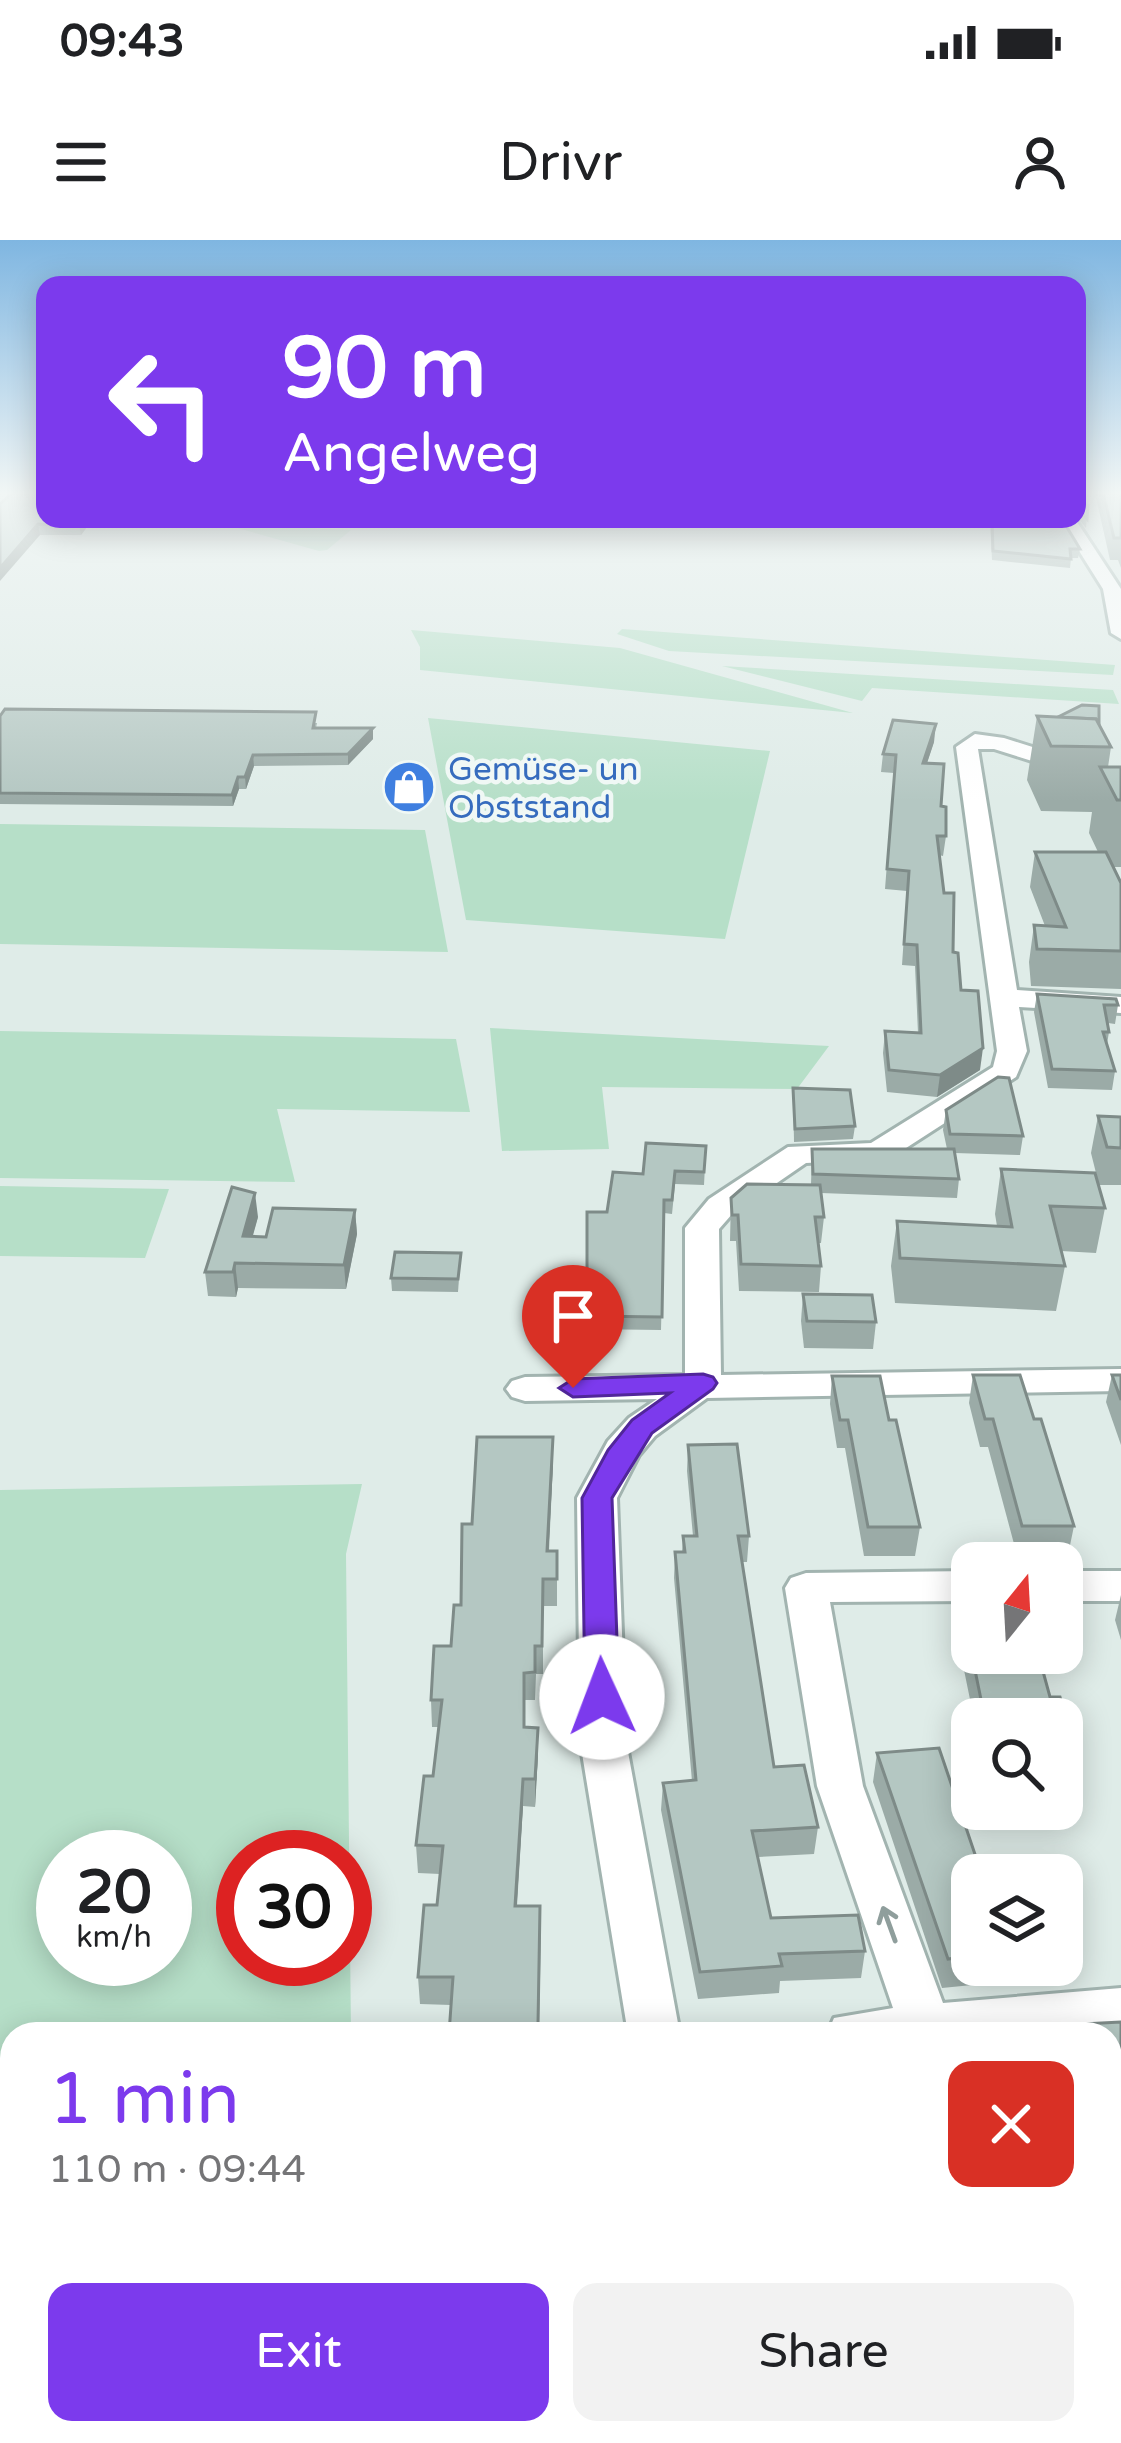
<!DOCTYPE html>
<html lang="en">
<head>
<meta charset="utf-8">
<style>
	:root { --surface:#fff; --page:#f2f2f2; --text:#202124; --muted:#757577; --accent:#7c3aed }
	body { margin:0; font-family:"Varela Round",sans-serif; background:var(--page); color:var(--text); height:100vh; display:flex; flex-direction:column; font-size:45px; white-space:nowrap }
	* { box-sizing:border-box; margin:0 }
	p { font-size:39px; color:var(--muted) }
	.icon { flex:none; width:66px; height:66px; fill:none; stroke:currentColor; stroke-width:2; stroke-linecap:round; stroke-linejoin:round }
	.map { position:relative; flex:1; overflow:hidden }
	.sheet { position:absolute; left:0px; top:1782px; width:1122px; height:423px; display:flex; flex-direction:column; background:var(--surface); border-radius:36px 36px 0 0; box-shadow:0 6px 30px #0003 }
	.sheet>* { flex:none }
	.hud { position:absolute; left:36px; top:36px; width:1050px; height:252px; border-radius:24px; box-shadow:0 6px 30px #0003; background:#7c3aed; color:#fff; overflow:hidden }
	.needle { width:78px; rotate:18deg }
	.fabs { position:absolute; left:951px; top:1302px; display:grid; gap:24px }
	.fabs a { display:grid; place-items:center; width:132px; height:132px; border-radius:24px; background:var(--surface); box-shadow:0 6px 30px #0003; font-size:60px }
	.speed { position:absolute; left:36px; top:1590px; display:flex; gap:24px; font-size:60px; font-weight:700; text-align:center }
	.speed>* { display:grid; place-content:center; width:156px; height:156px; border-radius:50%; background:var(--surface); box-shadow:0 6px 30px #0003; line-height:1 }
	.speed small { font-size:30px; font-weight:400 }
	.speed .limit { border:18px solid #d22; background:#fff; color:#111 }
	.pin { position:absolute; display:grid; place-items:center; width:102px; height:102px; color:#fff; margin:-123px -51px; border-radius:50% 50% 50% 0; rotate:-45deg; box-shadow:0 0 12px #0007 }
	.pin .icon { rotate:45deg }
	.me { position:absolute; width:132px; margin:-66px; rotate:358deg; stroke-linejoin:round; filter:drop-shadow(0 0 9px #0008) }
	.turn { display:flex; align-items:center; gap:42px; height:252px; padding:0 48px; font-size:54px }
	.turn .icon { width:156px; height:156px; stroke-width:2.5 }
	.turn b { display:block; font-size:84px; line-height:102px }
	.round { display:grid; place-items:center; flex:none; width:126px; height:126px; border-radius:24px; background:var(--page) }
	.head { display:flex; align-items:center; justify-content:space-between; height:204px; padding:0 48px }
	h1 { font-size:72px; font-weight:600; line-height:90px; color:var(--accent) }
	.cta { display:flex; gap:24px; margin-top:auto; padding:24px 48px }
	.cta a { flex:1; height:138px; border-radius:24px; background:var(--accent); color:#fff; font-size:48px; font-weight:600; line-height:138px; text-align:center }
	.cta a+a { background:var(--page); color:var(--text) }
	.status { display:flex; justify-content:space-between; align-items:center; height:84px; padding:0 60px; background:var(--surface); direction:ltr }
	.status svg { height:33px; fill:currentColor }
	header { display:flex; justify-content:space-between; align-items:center; height:156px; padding:0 48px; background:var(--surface); font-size:54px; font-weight:600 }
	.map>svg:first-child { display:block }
	.green { fill:#b6dfc8; fill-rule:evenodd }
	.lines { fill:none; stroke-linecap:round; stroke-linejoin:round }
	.minor-casing { stroke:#a2b4b0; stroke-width:6 }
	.minor { fill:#fff; fill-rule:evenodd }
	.wall { fill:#9baba7 }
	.shaded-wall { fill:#7e8b88 }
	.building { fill:#b4c7c2; stroke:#7e8b88; stroke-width:3 }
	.oneway { stroke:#8f9e9c }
	.route { fill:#7c3aed; stroke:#51269a; stroke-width:3 }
	.labels { text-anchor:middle; stroke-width:9; stroke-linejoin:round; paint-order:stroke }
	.far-shop-label { font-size:33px; fill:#366cbe; stroke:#f0f8f5; text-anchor:start }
</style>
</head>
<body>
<div class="status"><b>09:43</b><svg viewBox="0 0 49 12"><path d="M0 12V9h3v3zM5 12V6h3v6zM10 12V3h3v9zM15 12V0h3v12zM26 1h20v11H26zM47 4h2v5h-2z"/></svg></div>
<header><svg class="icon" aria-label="menu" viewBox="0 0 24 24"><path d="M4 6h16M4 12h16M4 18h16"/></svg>Drivr<svg class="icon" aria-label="person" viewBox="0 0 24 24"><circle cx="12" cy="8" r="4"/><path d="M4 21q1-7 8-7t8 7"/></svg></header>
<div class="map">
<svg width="1121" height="2203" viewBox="0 0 1121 2203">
	<rect width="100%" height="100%" fill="#dfece8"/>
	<g class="green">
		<polygon points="223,284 351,290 327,310 319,311"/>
		<polygon points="622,389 1115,425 1113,435 669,411 617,394"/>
		<polygon points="411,390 620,408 853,473 420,430 420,407"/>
		<polygon points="722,426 1113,450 1119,464 872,448 862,461"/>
		<polygon points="428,478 770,511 725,699 466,680"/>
		<polygon points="0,584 425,590 448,712 0,704"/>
		<polygon points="490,788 829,806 797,849 602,847 609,909 502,911"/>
		<polygon points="0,791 456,799 470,872 277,869 295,942 0,938"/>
		<polygon points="0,946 169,949 145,1018 0,1016"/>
		<path d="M362,1244L346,1314L351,1794H12V2193H346V2203H0V1250ZM165,1617V1719H63V1617ZM345,1617V1719H243V1617Z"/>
	</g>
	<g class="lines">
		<g class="minor-casing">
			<g id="minor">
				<polygon points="1059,279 1075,279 1121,349 1121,399 1111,393 1103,349"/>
				<polygon points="975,494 1004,498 1121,535 1121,549 994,509 978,509 1017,750 1121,757 1121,773 1019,767 1027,811 1016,837 889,919 806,923 733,973 719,989 721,1135 1121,1129 1121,1151 707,1158 655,1196 639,1215 617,1258 626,1501 680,1794 628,1794 580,1501 577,1258 608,1201 629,1178 657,1159 525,1161 512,1157 506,1149 512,1141 525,1137 685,1135 685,988 709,959 788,907 871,903 993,827 997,811 956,507"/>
				<polygon points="972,1331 972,1361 830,1362 863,1546 943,1763 1121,1748 1121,1794 827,1794 834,1778 893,1768 817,1546 785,1348 791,1338 806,1333"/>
				<rect x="1062" y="1331" width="59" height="30"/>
				<polygon points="685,2193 747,2193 748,2203 686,2203"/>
				<polygon points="1030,2193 1092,2193 1095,2203 1033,2203"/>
			</g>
		</g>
		<use href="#minor" class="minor"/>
	</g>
	<g class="wall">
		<polygon points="1077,253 1089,253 1086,288 1077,277 1077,264 1079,264 1077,262"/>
		<polygon points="1095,253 1121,253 1121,328 1118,320 1110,320"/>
		<polygon points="0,264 93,279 81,295 40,295"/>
		<polygon points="990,279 1062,279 1080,309 1078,318 1071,318 1070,328 992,320"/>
		<polygon points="0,476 317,483 316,488 373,488 373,499 348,525 254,526 246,549 239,549 233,566 0,564"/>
		<polygon points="1037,476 1099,484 1111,507 1108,527 1121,527 1121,627 1114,627 1121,643 1121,749 1031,746 1029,722 1034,685 1045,686 1030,647 1035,612 1098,612 1089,593 1092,572 1041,571 1027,540"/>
		<polygon points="934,502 927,523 941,566 946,596 943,616 939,615 953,712 980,830 937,857 887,852 883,813 885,791 918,793 915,726 902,725 907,651 885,649 894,533 881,532 883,514"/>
		<polygon points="1037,754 1118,765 1115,784 1108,783 1109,792 1107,804 1115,831 1112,850 1048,848 1034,772"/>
		<polygon points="793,848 855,886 853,899 794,902"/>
		<polygon points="946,870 1023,896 1020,915 955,913 959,939 957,958 821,953 824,977 821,1003 818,1003 821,1026 819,1052 739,1051 736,1001 730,1001 731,958 811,945 812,909 947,909 943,890"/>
		<polygon points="1098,876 1121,877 1121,945 1099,945 1091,913"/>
		<polygon points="706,906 704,945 675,944 672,974 664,973 661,1090 586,1089 587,972 607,972 643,934"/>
		<polygon points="1001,929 1105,968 1096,1013 1061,1011 1065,1026 1056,1071 895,1063 891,1026 897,981 997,986 995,974"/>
		<polygon points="355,970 357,994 346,1049 238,1048 236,1057 208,1056 205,1032 258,977 252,997 266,997"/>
		<polygon points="461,1013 458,1052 392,1051 391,1038"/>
		<polygon points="803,1054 876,1082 873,1109 804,1108 801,1081"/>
		<polygon points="973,1135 1034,1179 1074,1286 1068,1315 1017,1315 988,1207 980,1207 969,1163"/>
		<polygon points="1112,1135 1121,1135 1121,1205 1106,1162"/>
		<polygon points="832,1136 889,1180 920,1287 915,1316 864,1316 845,1208 837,1208 830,1164"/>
		<polygon points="688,1205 749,1296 747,1322 742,1322 774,1527 818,1587 814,1614 758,1617 771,1678 865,1711 861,1738 780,1741 779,1753 698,1759 661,1570 663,1543 692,1541 674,1338 675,1312 682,1312 683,1296 693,1296 687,1231"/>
		<polygon points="553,1223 549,1311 557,1311 557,1366 543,1366 543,1434 536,1434 535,1460 525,1460 525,1487 538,1515 535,1567 523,1566 517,1666 541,1694 539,1784 557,1794 451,1765 420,1764 418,1737 437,1665 440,1634 418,1633 416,1605 433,1536 438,1487 432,1487 431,1460 451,1406 461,1365 472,1284"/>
		<polygon points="959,1352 1050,1457 1069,1490 1062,1519 1062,1479 974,1479 954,1381"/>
		<polygon points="1121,1355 1121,1400 1115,1380"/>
		<polygon points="877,1513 972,1635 972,1725 1006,1725 1002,1742 942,1748 873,1542"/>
		<polygon points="1121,1782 1121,1865 1110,1866 1110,1794 1024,1794 1026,1787"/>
	</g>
	<g class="shaded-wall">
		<polygon points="84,279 93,279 81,295 79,285"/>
		<polygon points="38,284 40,295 0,341 0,328"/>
		<polygon points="936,484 934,502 921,541 923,523"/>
		<polygon points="373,488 373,499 348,525 348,514"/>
		<polygon points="253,515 254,526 246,549 245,537"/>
		<polygon points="238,537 239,549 233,566 232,555"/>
		<polygon points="983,808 980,830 937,857 940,835"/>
		<polygon points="255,953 258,977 246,1021 243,996"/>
		<polygon points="355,970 357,994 346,1049 344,1025"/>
		<polygon points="235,1023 238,1048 236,1057 233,1032"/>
		<polygon points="553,1197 553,1223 547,1337 547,1311"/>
		<polygon points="538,1488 538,1515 535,1567 535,1539"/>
		<polygon points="523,1539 523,1566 515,1693 515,1666"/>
	</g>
	<g class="building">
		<polygon points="12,253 45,253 45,279 84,279 79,285 38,284 0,328 0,264"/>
		<polygon points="1103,253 1121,253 1121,298 1114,298"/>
		<polygon points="1077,264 1088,265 1087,279 1077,267"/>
		<polygon points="992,279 1062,279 1080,309 1070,309 1071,319 993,311"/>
		<polygon points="1082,465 1099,466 1099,484 1096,479 1058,477"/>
		<polygon points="5,469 316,472 313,488 373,488 348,514 253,515 245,537 238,537 232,555 0,553 0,476"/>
		<polygon points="1037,476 1096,479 1111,507 1051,506"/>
		<polygon points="893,480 936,484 923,523 944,524 941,566 946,567 946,596 937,596 944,653 954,653 953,712 958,713 961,750 978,751 983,808 940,835 889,830 885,791 921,793 917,705 904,704 909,631 887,629 896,515 883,514"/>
		<polygon points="1100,527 1121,527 1121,560 1117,560"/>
		<polygon points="1035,612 1106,612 1121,643 1121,711 1037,709 1034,685 1066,687"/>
		<polygon points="1037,754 1116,759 1118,765 1104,765 1109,792 1103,792 1115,831 1052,829"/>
		<polygon points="998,837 1009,838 1023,896 950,894 946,870"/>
		<polygon points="793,848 850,850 855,886 795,889"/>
		<polygon points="1098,876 1121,877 1121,908 1107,907"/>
		<polygon points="646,903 706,906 704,932 675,931 672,960 664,960 662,1077 587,1076 587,972 607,972 613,932 643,934"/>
		<polygon points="812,909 954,909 959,939 813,934"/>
		<polygon points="1001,929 1095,933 1105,968 1050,966 1065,1026 900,1018 897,981 1012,987"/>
		<polygon points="747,944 820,945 824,977 815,977 821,1026 741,1024 738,975 732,975 731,958"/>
		<polygon points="232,947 255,953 243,996 266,997 273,968 355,970 344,1025 235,1023 233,1032 205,1032"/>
		<polygon points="395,1012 461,1013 458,1039 391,1038"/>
		<polygon points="803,1054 872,1055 876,1082 807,1081"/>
		<polygon points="973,1135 1020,1135 1034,1179 1041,1179 1074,1286 1022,1286 993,1179 985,1179"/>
		<polygon points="1112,1135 1121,1135 1121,1160"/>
		<polygon points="832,1136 880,1136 889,1180 896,1180 920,1287 868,1287 848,1180 840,1180"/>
		<polygon points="477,1197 553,1197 547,1311 557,1311 557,1339 543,1339 542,1406 535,1406 535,1432 524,1433 524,1487 538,1488 535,1539 523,1539 515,1666 540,1666 538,1784 557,1785 557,1794 449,1794 453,1737 418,1737 424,1665 437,1665 443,1606 416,1605 424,1536 433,1536 442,1460 431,1460 434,1406 451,1406 454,1365 461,1365 462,1284 472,1284"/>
		<polygon points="737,1204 749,1296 738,1296 774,1527 804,1525 818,1587 752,1591 771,1678 858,1675 865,1711 779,1714 782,1726 700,1732 663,1543 696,1540 675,1312 685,1312 683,1296 697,1296 688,1205"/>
		<polygon points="959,1352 972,1352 972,1413 1038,1413 1050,1457 1060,1457 1069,1490 1062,1490 1062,1479 985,1479"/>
		<polygon points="939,1508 982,1635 972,1635 972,1716 948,1719 877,1513"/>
		<polygon points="1121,1782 1121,1837 1110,1837 1110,1794 1028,1794 1026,1787"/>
		<rect x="472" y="2193" width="128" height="10"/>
	</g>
	<defs><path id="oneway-shaft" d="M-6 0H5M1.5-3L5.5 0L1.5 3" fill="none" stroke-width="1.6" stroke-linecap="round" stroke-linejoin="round" transform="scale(3)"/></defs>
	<use class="oneway" href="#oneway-shaft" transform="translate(889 1684) rotate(-110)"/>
	<linearGradient id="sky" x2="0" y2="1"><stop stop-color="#7fb6e1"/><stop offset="0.45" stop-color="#f1f6f5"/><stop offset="1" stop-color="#f1f6f5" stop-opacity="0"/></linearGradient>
	<rect width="1121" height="562" fill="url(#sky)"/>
	<polygon class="route" points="703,1134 713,1137 717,1143 713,1149 652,1193 612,1258 619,1457 614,1466 602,1470 590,1466 585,1457 582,1258 608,1210 632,1180 670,1153 573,1157 559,1148 573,1139"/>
	<defs>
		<g id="shop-disc" transform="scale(2.7)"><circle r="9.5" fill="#3f7fe0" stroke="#f0f8f5"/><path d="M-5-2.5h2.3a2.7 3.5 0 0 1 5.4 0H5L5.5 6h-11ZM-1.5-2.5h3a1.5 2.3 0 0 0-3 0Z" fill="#fff"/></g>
	</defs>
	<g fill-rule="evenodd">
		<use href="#shop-disc" x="409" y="547"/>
	</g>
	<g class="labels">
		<g class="far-shop-label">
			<text x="448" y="540">Gemüse- un<tspan x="448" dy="38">Obststand</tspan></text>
		</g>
	</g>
</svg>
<div class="fabs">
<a><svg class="needle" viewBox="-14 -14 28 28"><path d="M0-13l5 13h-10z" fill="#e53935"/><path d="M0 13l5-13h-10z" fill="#757577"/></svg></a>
<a><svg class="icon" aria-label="search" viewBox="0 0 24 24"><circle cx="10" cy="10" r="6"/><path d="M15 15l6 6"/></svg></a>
<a><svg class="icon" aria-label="layers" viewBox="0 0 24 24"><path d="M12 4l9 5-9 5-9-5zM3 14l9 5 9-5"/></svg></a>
</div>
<div class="speed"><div>20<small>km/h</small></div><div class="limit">30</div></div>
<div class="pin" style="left:573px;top:1148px;background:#d93025"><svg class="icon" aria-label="arrive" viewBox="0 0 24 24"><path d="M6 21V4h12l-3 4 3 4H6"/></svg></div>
<svg class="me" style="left:602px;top:1457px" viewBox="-20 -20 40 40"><circle r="19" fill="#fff"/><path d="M0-13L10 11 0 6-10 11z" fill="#7c3aed"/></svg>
<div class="hud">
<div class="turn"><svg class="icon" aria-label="left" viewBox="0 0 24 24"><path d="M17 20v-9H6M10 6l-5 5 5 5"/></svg><div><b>90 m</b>Angelweg</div></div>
</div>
<section class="sheet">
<div class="head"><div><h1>1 min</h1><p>110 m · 09:44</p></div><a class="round" style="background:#d93025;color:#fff"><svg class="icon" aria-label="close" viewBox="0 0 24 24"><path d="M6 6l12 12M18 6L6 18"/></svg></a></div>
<div class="cta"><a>Exit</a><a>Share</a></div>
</section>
</div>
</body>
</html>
